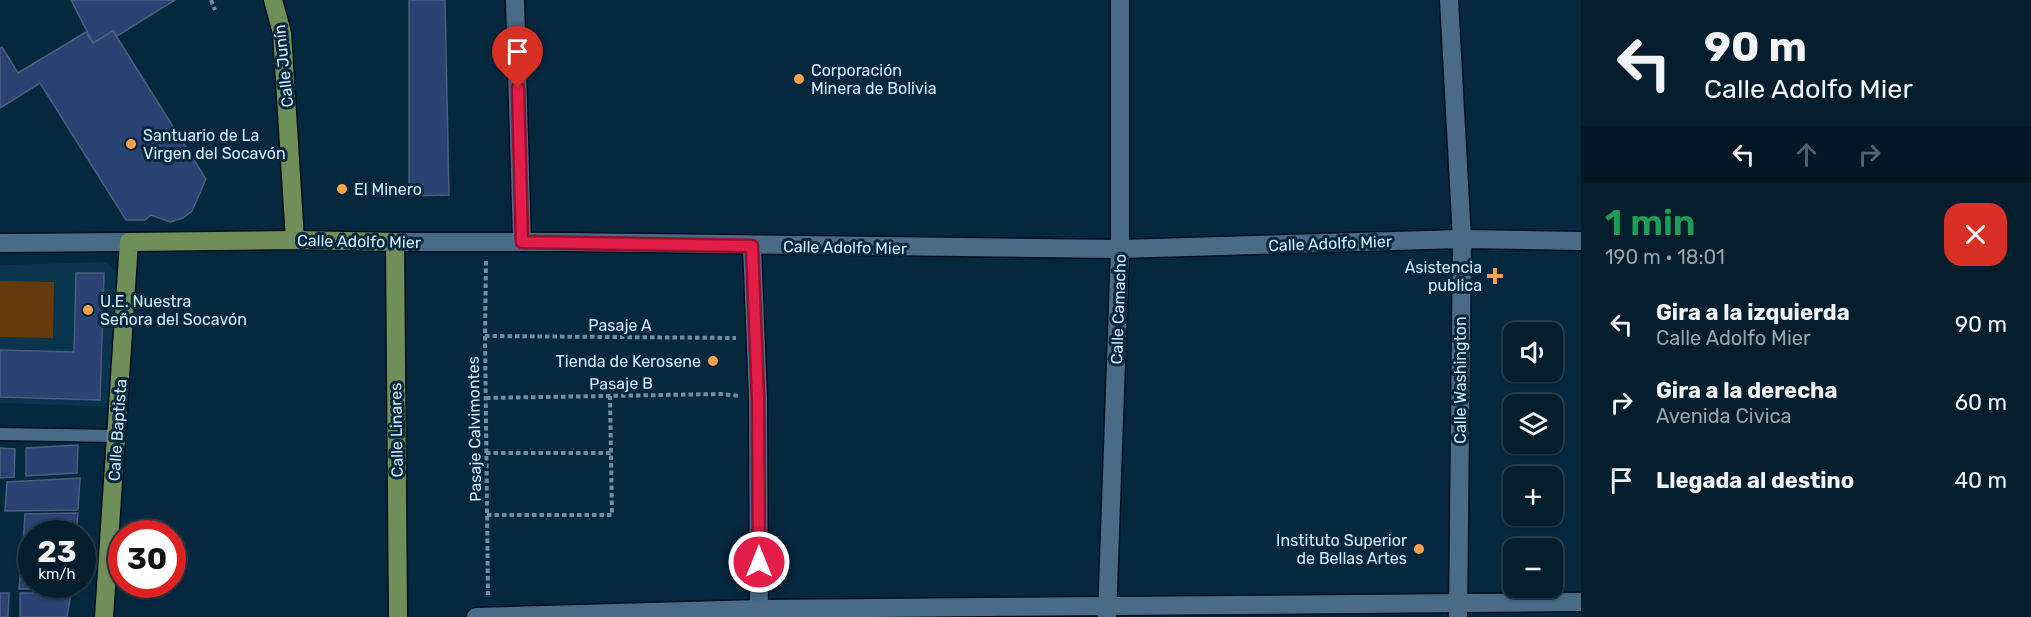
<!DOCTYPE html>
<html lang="es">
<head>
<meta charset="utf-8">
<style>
	:root { --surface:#041e2e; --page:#0d2736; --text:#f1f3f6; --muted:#97a2aa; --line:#253c4a }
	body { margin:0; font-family:Rubik,sans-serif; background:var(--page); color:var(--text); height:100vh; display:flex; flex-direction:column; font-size:22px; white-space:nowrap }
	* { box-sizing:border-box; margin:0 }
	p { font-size:20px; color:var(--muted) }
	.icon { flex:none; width:33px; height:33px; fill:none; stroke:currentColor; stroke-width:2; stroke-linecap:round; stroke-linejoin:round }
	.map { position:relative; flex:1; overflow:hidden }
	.drawer { display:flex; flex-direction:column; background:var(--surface); width:450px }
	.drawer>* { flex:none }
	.top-card { background:#041e2e; color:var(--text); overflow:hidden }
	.tools { position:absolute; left:1503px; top:322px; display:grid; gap:12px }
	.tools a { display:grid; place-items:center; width:60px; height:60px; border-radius:12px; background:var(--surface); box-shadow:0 2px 4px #0004,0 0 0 2px var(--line); font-size:30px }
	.speed { position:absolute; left:18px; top:520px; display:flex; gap:12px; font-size:30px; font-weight:700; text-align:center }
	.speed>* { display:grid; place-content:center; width:78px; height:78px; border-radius:50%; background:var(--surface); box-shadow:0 2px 4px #0004,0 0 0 2px var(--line); line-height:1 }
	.speed small { font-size:15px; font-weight:400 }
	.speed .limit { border:9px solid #d22; background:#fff; color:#111 }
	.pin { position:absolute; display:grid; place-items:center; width:51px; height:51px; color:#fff; margin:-62px -26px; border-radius:50% 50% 50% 0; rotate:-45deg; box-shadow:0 0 6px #0007 }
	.pin .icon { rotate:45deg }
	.me { position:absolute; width:66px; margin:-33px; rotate:0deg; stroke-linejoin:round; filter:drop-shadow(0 0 4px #0008) }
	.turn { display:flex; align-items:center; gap:21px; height:126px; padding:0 24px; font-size:27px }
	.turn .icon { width:78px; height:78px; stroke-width:2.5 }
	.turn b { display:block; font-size:42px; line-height:51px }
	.lanes { display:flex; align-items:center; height:57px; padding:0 24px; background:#0003; justify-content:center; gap:30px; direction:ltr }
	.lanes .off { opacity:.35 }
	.round { display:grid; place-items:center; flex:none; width:63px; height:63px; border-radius:18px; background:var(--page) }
	.head { display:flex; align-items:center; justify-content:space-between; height:102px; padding:0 24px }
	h1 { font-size:36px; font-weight:600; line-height:45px; color:#1e9e55 }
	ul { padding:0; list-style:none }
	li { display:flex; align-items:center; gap:18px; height:78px; padding:0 24px }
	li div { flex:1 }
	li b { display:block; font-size:22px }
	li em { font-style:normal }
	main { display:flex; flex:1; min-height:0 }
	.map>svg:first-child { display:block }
	.built { fill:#08344e }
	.green { fill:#673b09 }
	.building { fill:#2b4372; stroke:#4c5e7e; stroke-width:1.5 }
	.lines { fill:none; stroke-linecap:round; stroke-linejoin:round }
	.lane-casing { stroke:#001020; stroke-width:15 }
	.street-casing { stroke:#001020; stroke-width:21 }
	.secondary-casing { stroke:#001020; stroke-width:21 }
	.primary-casing { stroke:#001020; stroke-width:21 }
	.path { stroke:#718c9e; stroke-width:4; stroke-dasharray:4.5 3; stroke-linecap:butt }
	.lane { stroke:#496b85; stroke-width:12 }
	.street { stroke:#496b85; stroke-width:18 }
	.secondary { stroke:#496b85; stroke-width:18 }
	.primary { stroke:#708e57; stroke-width:18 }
	.route-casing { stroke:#92132f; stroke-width:15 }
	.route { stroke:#e11d48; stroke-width:10 }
	.poi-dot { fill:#f8a04b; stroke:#05283e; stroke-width:2 }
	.labels { text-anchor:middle; stroke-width:6; stroke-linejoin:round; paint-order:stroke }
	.street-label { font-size:16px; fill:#d5e8f7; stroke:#05283e }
	.poi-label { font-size:16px; fill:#d5e8f7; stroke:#05283e; text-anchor:start }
</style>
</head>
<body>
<main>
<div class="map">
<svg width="1581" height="617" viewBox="0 0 1581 617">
	<rect width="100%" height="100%" fill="#05283e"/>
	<polygon class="built" points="106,262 116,272 111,407 0,403 0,265"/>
	<polygon class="green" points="0,281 54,282 53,338 0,337"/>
	<g class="building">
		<polygon points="71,0 175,0 117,36 113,31 93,43"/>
		<polygon points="409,0 445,0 449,195 409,196"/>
		<polygon points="113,31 206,179 192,211 183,218 170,222 151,215 145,220 126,220 40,83 0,108 0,48 2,47 18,73 86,32 93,43"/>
		<polygon points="76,273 104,273 100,400 0,397 0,350 74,352"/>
		<polygon points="78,445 77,473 26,476 26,448"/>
		<polygon points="0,448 15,449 14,477 0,478"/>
		<polygon points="80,478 78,510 5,511 7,482"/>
		<polygon points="78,513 76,534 32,534 32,546 23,546 25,514"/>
		<polygon points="22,550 32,550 32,585 70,585 70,589 19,589"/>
		<polygon points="0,593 9,593 8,617 0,617"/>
		<polygon points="20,593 71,593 67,617 20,617"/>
	</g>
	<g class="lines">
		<g class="lane-casing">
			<polyline id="lane" points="0,434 117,436"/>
		</g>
		<g class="street-casing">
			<g id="street">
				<polyline points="515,0 522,242"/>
				<polyline points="1449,0 1462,239 1458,617"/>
				<polyline points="0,243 129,242"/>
				<polyline points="752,246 758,398 759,617"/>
				<polyline points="1107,617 1120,249 1120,0"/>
			</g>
		</g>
		<g class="secondary-casing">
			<g id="secondary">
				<polyline points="395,242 563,242 1120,249 1462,239 1581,241"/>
				<polyline points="476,617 759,609 1581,602"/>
			</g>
		</g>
		<g class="primary-casing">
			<g id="primary">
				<polyline points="273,0 282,33 295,240"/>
				<polyline points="104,617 129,242 295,240 395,242 398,617"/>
			</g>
		</g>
		<g class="path">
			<polyline points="211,0 215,10"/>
			<polyline points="486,261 485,336 488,595"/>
			<polyline points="485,336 736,338"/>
			<polyline points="486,398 722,394 739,396"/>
			<polyline points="486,453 611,453"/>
			<polyline points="487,515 612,515 610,396"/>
		</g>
		<use href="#lane" class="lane"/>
		<use href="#street" class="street"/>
		<use href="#secondary" class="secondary"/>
		<use href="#primary" class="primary"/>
	</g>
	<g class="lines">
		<g class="route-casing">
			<polyline id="route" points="518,88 522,242 752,246 758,398 759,562"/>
		</g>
		<use href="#route" class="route"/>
	</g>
	<g class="poi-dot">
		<circle cx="799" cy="79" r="6"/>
		<circle cx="131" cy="144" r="6"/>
		<circle cx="342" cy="189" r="6"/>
		<path d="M1492 267h6v6h6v6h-6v6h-6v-6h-6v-6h6z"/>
		<circle cx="88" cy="310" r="6"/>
		<circle cx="713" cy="361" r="6"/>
		<circle cx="1419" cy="549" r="6"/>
	</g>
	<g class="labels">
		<g class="street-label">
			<text transform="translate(283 66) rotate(-96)" y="6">Calle Junín</text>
			<text transform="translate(359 241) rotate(1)" y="6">Calle Adolfo Mier</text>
			<text transform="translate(1330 243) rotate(-2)" y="6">Calle Adolfo Mier</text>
			<text transform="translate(845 247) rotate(1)" y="6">Calle Adolfo Mier</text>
			<text transform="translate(1118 309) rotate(-88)" y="6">Calle Camacho</text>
			<text x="620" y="331">Pasaje A</text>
			<text transform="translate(1460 380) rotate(-90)" y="6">Calle Washington</text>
			<text transform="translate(621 383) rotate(-1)" y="6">Pasaje B</text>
			<text transform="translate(474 429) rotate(-91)" y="6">Pasaje Calvimontes</text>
			<text transform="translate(117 430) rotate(-86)" y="6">Calle Baptista</text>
			<text transform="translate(396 430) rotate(-91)" y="6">Calle Linares</text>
		</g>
		<g class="poi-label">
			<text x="811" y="76">Corporación<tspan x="811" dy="18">Minera de Bolivia</tspan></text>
			<text x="143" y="141">Santuario de La<tspan x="143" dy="18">Virgen del Socavón</tspan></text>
			<text x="354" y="195">El Minero</text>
			<text x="1482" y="273" text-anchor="end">Asistencia<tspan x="1482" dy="18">publica</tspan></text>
			<text x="100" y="307">U.E. Nuestra<tspan x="100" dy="18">Señora del Socavón</tspan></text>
			<text x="701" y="367" text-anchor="end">Tienda de Kerosene</text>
			<text x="1407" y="546" text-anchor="end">Instituto Superior<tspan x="1407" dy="18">de Bellas Artes</tspan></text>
		</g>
	</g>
</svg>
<div class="tools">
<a><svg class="icon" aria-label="sound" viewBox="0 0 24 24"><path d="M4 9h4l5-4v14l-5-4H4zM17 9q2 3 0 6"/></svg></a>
<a><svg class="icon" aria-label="layers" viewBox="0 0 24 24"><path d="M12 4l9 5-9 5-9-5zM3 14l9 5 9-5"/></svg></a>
<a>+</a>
<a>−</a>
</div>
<div class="speed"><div>23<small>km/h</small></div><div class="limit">30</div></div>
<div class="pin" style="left:518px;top:88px;background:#d93025"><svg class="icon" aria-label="arrive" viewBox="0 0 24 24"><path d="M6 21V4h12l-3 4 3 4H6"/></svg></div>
<svg class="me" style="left:759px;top:562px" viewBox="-20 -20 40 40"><circle r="17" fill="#e11d48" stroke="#fff" stroke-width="3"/><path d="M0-11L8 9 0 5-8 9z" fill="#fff"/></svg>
</div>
<section class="drawer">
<div class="top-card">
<div class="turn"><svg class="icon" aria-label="left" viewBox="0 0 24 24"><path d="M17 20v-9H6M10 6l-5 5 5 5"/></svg><div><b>90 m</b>Calle Adolfo Mier</div></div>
<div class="lanes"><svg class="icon" aria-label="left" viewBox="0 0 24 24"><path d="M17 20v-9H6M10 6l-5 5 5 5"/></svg><svg class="icon off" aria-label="ahead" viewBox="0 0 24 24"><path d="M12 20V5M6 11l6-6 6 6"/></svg><svg class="icon off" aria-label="right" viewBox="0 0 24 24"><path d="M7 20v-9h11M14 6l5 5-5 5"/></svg></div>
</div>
<div class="head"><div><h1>1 min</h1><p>190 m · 18:01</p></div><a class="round" style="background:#d93025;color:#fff"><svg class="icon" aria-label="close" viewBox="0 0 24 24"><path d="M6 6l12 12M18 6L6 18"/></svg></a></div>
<ul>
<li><svg class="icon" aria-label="left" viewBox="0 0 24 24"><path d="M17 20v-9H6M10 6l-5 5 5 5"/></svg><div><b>Gira a la izquierda</b><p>Calle Adolfo Mier</p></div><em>90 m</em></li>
<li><svg class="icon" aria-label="right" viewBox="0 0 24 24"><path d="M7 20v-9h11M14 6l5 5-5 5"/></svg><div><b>Gira a la derecha</b><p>Avenida Civica</p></div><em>60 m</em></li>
<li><svg class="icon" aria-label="arrive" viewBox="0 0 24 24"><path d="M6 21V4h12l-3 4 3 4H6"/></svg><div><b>Llegada al destino</b></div><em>40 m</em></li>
</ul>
</section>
</main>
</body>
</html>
